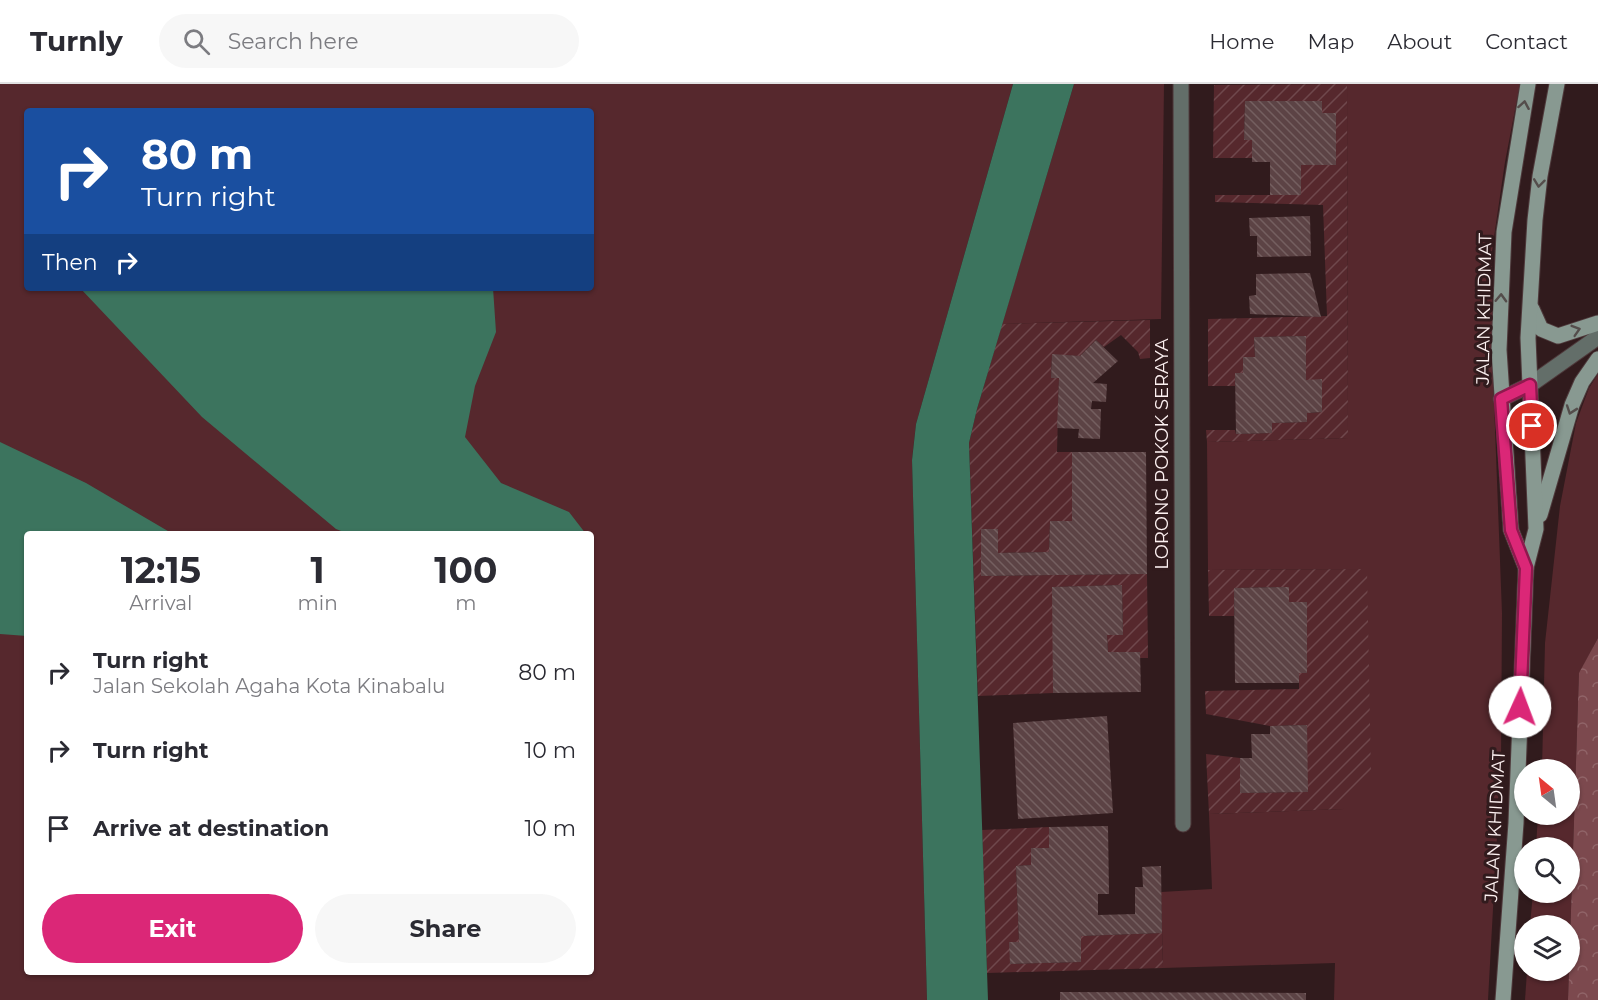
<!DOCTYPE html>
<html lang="en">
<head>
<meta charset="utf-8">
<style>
	:root { --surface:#fff; --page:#f7f7f7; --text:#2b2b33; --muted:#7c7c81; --line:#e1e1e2; --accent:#db2777 }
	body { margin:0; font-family:Montserrat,sans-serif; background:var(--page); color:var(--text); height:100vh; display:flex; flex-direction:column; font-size:22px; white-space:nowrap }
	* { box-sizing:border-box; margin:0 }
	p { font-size:20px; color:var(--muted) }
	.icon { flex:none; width:33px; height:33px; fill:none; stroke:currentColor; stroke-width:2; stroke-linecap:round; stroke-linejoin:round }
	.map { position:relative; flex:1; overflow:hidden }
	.side { position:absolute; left:24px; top:447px; width:570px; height:444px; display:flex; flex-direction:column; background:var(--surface); border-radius:6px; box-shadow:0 2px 4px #0004 }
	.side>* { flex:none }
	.banner { position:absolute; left:24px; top:24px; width:570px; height:183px; border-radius:6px; box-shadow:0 2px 4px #0004; background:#1a4fa0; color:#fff; overflow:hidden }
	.needle { width:39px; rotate:331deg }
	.fabs { position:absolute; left:1514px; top:675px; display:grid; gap:12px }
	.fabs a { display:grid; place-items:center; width:66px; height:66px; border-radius:50%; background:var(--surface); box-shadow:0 2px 4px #0004; font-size:30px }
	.pin { position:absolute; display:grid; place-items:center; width:51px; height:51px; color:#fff; margin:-26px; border:3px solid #fff; border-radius:50%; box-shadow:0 2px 6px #0007 }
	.me { position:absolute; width:66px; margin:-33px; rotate:2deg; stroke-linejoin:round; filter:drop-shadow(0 0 4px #0008) }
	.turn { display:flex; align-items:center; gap:21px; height:126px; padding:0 18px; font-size:27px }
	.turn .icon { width:78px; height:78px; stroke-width:2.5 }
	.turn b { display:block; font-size:42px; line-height:51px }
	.then { display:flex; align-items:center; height:57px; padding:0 18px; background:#0003; gap:12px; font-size:22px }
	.eta { display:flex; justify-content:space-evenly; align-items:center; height:102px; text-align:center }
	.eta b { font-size:36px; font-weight:700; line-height:42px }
	.button { display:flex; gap:12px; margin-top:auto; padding:12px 18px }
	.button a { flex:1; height:69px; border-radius:36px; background:var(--accent); color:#fff; font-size:24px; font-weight:700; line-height:69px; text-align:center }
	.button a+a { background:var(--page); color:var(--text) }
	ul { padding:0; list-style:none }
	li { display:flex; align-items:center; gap:18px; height:78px; padding:0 18px }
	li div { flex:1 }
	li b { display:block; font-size:22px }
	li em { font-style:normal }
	header { display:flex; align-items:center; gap:36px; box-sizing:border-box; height:84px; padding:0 30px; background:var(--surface); border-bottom:2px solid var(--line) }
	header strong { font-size:28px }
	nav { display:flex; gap:33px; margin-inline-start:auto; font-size:21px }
	.search { width:420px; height:54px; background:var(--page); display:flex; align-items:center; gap:15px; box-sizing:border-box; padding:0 21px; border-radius:33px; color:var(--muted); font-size:22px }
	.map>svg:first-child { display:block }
	.grass { fill:#56282d; fill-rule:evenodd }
	.forest { fill:url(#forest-crowns) }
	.garden { fill:url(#garden-furrows) }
	.water { fill:#3c745e }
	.building { fill:url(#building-back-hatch) }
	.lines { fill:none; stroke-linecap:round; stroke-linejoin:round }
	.street-casing { stroke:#4e393b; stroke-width:17 }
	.secondary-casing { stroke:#4e393b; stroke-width:17 }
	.street { stroke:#636e69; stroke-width:15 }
	.secondary { stroke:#889991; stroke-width:15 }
	.oneway { stroke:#544d4b }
	.route-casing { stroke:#8e194d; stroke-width:15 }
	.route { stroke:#db2777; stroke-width:10 }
	.labels { text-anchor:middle; stroke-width:6; stroke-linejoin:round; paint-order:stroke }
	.street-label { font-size:18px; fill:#fdf1f1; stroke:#311b1d }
</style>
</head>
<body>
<header>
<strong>Turnly</strong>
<div class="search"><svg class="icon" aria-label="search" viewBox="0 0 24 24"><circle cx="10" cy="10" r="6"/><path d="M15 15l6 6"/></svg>Search here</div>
<nav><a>Home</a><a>Map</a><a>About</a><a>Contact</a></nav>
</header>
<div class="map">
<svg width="1598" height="916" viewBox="0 0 1598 916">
	<defs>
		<pattern id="forest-crowns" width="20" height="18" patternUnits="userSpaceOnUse" patternTransform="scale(1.5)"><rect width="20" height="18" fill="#7c494e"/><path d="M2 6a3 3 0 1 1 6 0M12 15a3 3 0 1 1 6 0" fill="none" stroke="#906468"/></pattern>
		<pattern id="garden-furrows" width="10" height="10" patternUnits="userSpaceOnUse" patternTransform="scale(1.5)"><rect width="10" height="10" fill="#56282d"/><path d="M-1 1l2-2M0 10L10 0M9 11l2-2" fill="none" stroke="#6f484c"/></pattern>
		<pattern id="building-back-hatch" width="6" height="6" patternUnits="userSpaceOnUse" patternTransform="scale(1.5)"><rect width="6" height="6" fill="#5c4345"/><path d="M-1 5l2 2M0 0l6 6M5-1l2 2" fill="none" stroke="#745f60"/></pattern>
	</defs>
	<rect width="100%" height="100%" fill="#311b1d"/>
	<g class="grass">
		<path d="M0,0H1013L916,340L912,375L927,916H0ZM27,27H591V204H27ZM27,450H591V888H27Z"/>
		<polygon points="1074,0 1164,0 1161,235 1002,240"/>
		<polygon points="1347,0 1520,0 1505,78 1492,167 1492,265 1502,529 1501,679 1488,916 1334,916 1335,879 1163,884 1161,808 1212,805 1209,730 1343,725 1367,485 1208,486 1207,358 1348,354"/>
		<polygon points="1598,290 1598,554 1579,590 1569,886 1569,842 1530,841 1533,809 1569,808 1569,764 1536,763 1538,731 1569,730 1569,686 1542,685 1545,559 1560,422 1576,339 1589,304"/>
		<polygon points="1569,886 1568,916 1525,916 1527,887"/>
	</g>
	<polygon class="forest" points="1598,554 1598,916 1568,916 1579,589"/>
	<g class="garden">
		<polygon points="1347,0 1348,354 1207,358 1206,346 1235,346 1236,350 1272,349 1272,339 1306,338 1307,329 1322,328 1322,296 1306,296 1305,252 1254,253 1255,273 1243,273 1243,289 1235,289 1235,302 1208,302 1208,235 1327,232 1323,121 1215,118 1215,111 1301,111 1301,81 1336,29 1322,29 1321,17 1245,17 1244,56 1252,56 1252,74 1213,74 1214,1"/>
		<polygon points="1150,236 1150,274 1140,275 1138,268 1121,251 1104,263 1096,256 1080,272 1052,271 1051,294 1059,294 1057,368 1072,368 1072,437 1050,438 1049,468 998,469 998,445 982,445 981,492 1147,490 1148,574 1140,574 1139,568 1108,568 1107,551 1123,551 1122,501 1053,503 1053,609 978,612 969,359 977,325 1002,240"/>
		<polygon points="1367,485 1371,691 1343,725 1209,730 1206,670 1240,674 1241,709 1307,708 1306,641 1270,642 1206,630 1205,607 1299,605 1299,589 1307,589 1307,518 1289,518 1288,503 1234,504 1234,532 1209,532 1208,486"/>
		<polygon points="1049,743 1049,764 1031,765 1031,781 1016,782 1019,858 1010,858 1010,880 1081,878 1081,852 1162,849 1163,884 987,889 982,746"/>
	</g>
	<g class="water">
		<polygon points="1013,0 1074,0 977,325 969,359 988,916 927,916 912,376 916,340"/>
		<polygon points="80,204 493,204 496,248 475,302 465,353 501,399 569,428 586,450 349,450 336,445 202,333"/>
		<polygon points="0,358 86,399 173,450 27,450 27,552 0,550"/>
	</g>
	<g class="building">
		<polygon points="1245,17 1322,17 1322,29 1336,29 1336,81 1301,81 1301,111 1270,111 1270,78 1252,78 1252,56 1244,56"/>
		<polygon points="1310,132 1311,172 1257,173 1257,152 1250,152 1249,134"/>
		<polygon points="1310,189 1321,233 1250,230 1249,212 1256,211 1256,190"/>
		<polygon points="1306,252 1306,296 1322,295 1322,328 1307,329 1307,338 1272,339 1272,349 1236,350 1235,289 1243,289 1243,273 1255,273 1254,253"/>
		<polygon points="1096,256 1118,277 1093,299 1107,300 1106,318 1092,317 1091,325 1101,325 1100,355 1078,354 1079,345 1057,344 1059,294 1051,294 1052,270 1080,272"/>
		<polygon points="1072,368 1146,368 1147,490 981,492 981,445 998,445 998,469 1049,468 1050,437 1072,437"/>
		<polygon points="1122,501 1123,551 1107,551 1108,568 1140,568 1141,608 1053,609 1052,503"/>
		<polygon points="1289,503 1289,518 1307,518 1307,589 1299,589 1299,599 1235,599 1234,504"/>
		<polygon points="1107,632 1113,729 1018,735 1013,639"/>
		<polygon points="1307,641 1308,708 1240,709 1240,674 1252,674 1251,650 1270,650 1270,642"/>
		<polygon points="1108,742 1109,810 1098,810 1098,831 1135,830 1135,803 1143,803 1142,783 1161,782 1162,849 1081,852 1081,878 1010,880 1009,858 1019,858 1016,782 1031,781 1031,764 1049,764 1049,743"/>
		<polygon points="1060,908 1306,909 1306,916 1060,916"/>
	</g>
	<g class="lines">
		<g class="street-casing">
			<g id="street">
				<polyline points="1181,0 1183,740"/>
				<polyline points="1501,315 1530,301 1598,253"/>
			</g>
		</g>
		<g class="secondary-casing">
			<g id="secondary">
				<polyline points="1532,225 1541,245 1558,252 1598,239"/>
				<polyline points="1540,431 1572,321 1582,298 1598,275"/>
				<polyline points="1526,484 1536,445 1528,254 1535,136 1540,92 1557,0"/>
				<polyline points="1503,916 1516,739 1526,484 1511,446 1499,266 1504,148 1528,0"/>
			</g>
		</g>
		<use href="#street" class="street"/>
		<use href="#secondary" class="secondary"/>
	</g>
	<defs><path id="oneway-chevron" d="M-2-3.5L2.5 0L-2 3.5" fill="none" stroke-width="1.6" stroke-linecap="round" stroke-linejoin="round" transform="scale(1.5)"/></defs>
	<g class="oneway">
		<use href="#oneway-chevron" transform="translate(1524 21) rotate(-80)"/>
		<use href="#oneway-chevron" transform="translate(1539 99) rotate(97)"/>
		<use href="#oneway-chevron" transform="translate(1501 214) rotate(-88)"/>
		<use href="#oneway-chevron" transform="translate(1576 246) rotate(-17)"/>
		<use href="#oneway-chevron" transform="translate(1571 326) rotate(109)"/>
	</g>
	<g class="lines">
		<g class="route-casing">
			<polyline id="route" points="1520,623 1526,484 1511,446 1501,315 1530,301 1532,342"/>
		</g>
		<use href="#route" class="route"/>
	</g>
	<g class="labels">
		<g class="street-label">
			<text transform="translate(1484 225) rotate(-89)" y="6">JALAN KHIDMAT</text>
			<text transform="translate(1162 370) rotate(-90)" y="6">LORONG POKOK SERAYA</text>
			<text transform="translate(1495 742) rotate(-87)" y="6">JALAN KHIDMAT</text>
		</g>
	</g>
</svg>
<div class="fabs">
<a><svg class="needle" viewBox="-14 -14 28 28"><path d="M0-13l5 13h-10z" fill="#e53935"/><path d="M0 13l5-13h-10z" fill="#7c7c81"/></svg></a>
<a><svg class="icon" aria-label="search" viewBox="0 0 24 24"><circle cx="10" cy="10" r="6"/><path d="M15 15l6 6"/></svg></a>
<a><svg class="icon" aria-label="layers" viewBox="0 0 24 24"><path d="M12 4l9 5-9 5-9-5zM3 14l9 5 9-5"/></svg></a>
</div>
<div class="pin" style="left:1532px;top:342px;background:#d93025"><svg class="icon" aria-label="arrive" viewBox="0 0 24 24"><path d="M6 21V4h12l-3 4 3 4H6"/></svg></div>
<svg class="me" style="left:1520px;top:623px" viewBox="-20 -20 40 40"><circle r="19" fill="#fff"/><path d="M0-13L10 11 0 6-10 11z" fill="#db2777"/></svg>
<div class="banner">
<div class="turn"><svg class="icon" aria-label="right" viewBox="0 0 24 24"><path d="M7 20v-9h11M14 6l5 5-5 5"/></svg><div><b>80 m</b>Turn right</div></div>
<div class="then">Then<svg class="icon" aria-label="right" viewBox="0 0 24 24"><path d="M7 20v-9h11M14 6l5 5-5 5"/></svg></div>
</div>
<section class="side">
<div class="eta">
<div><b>12:15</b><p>Arrival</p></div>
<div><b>1</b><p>min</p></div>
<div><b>100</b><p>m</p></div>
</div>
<ul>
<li><svg class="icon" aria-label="right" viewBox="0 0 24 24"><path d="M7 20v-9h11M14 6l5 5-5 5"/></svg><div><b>Turn right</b><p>Jalan Sekolah Agaha Kota Kinabalu</p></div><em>80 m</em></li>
<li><svg class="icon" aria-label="right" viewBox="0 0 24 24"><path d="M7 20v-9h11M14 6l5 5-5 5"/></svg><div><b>Turn right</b></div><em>10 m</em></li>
<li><svg class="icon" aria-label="arrive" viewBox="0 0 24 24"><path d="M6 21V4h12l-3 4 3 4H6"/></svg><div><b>Arrive at destination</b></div><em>10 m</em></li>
</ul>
<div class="button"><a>Exit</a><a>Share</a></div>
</section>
</div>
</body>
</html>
